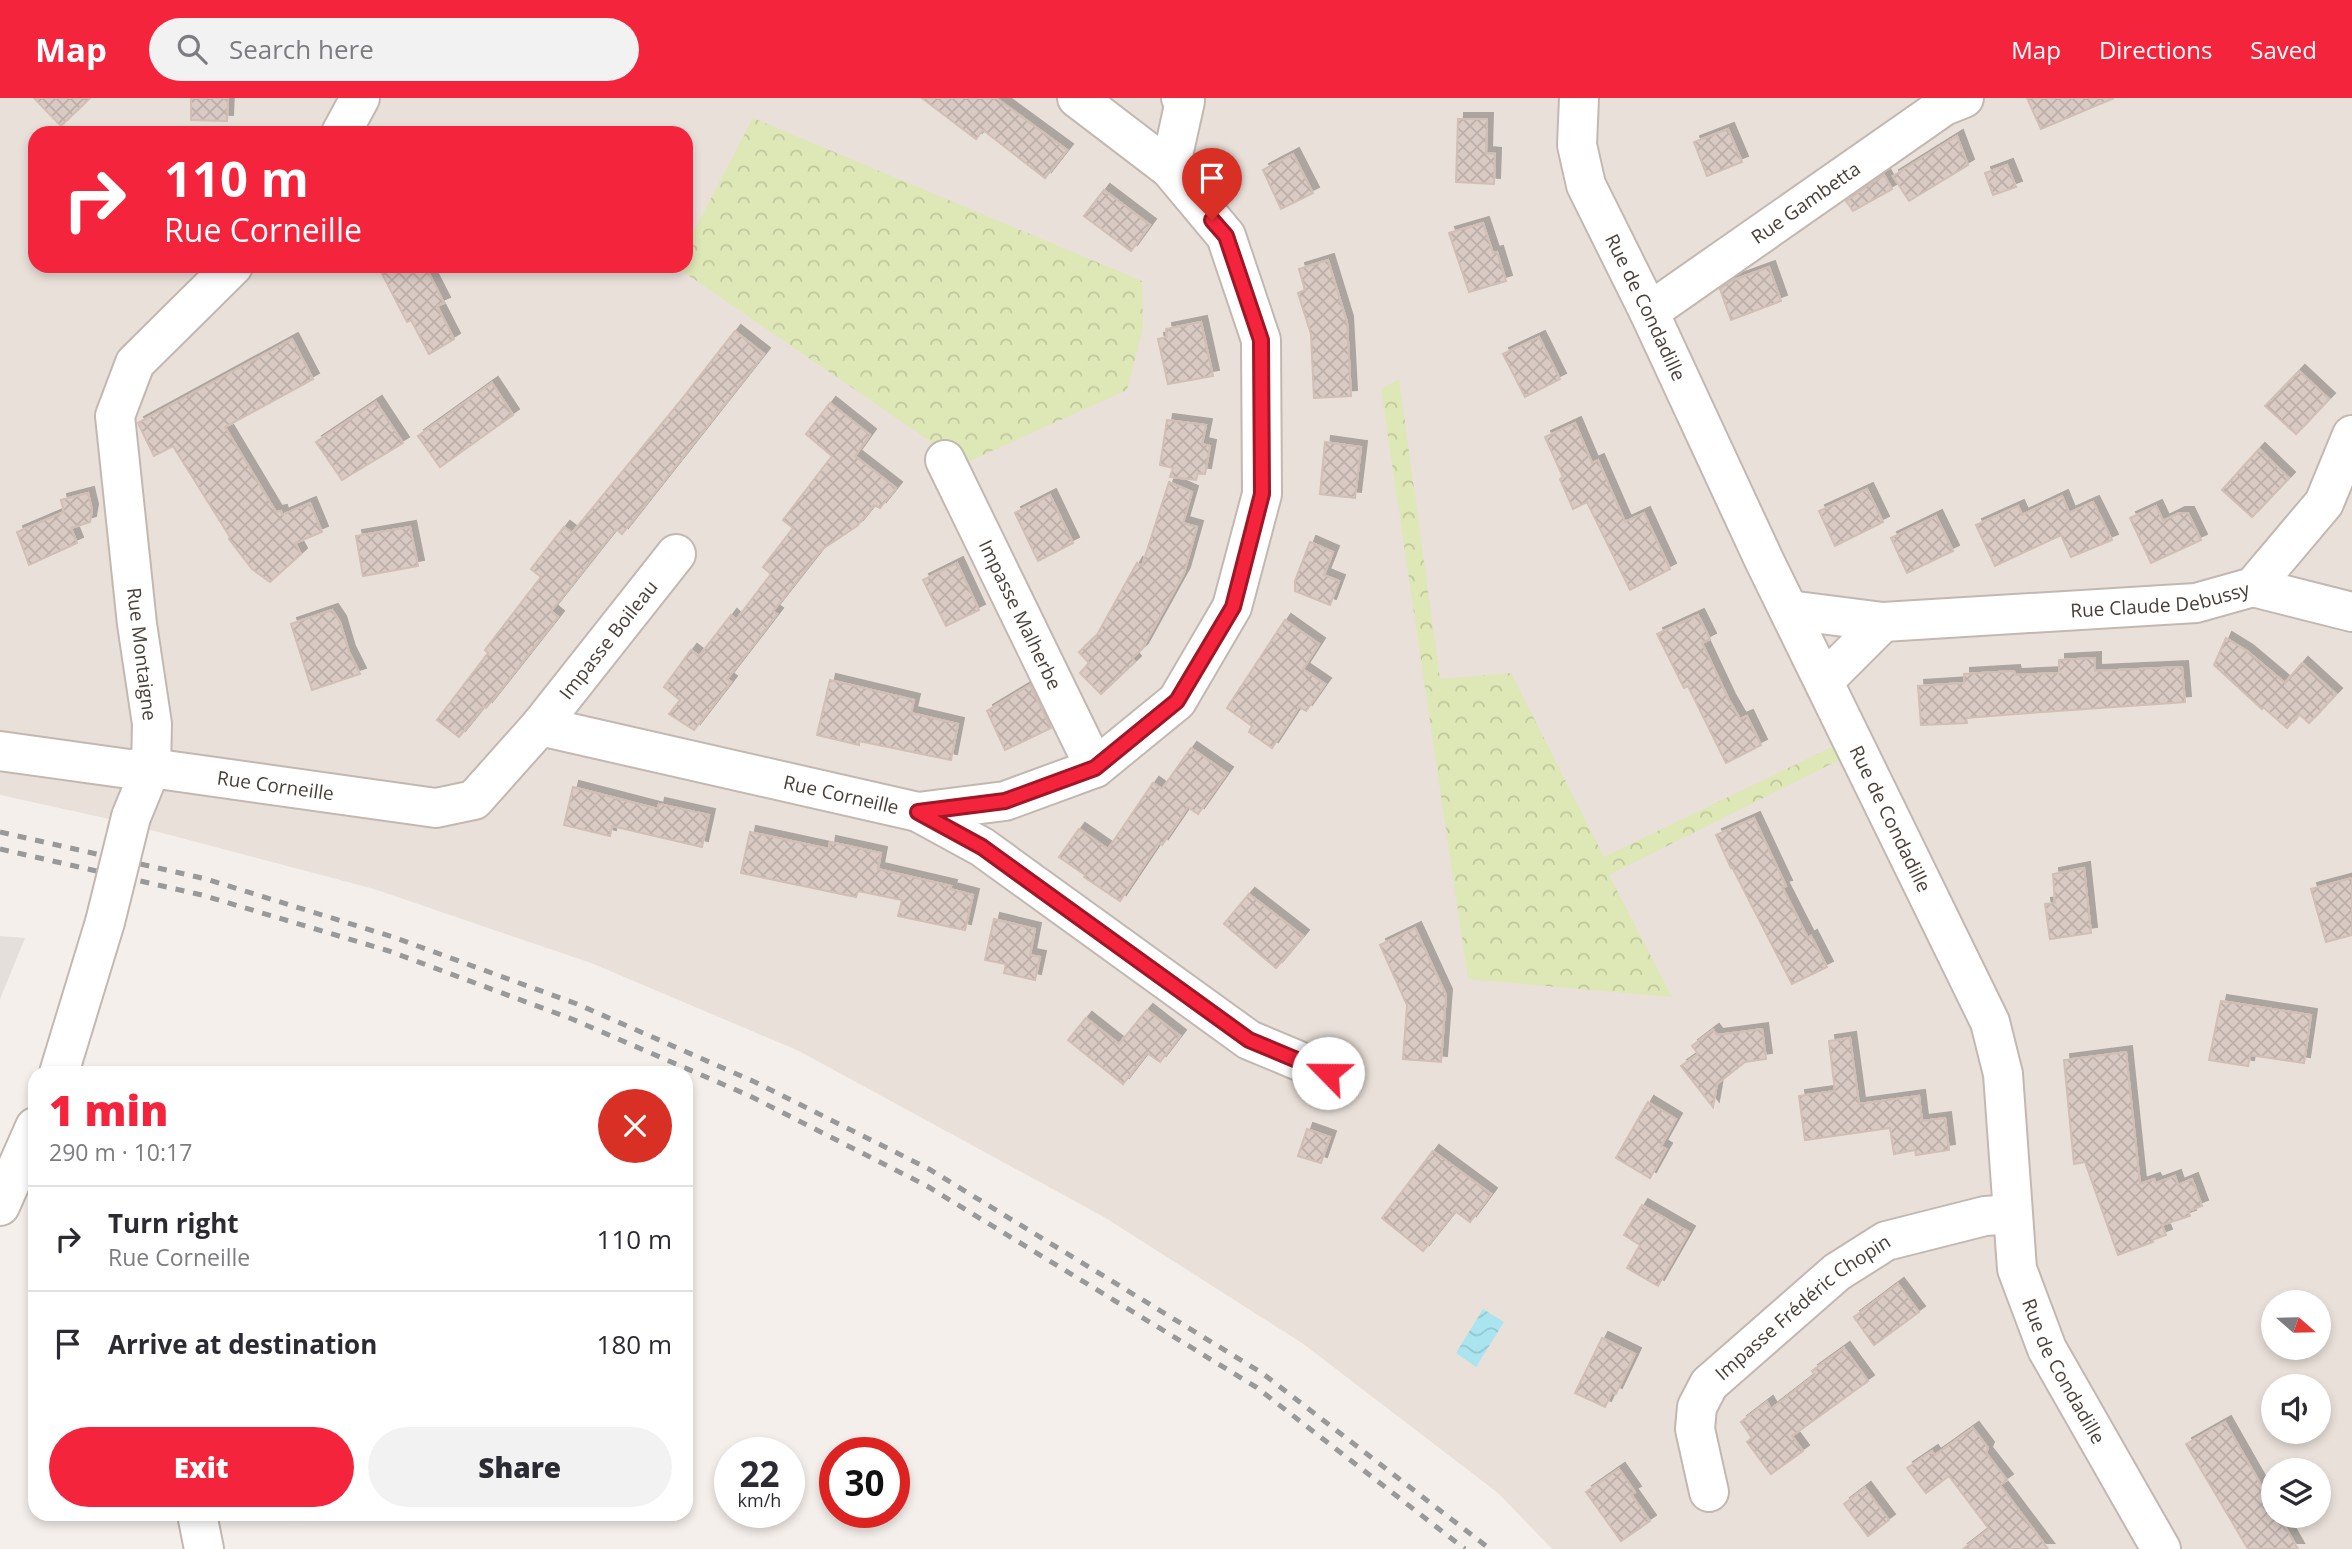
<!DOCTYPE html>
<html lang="en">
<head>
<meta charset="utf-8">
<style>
	:root { --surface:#fff; --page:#f2f2f3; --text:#2b2b33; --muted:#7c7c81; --line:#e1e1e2; --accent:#f3243b }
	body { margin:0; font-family:"Open Sans",sans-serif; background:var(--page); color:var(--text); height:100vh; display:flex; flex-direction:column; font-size:26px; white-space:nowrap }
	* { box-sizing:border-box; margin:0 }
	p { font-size:23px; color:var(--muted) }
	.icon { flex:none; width:38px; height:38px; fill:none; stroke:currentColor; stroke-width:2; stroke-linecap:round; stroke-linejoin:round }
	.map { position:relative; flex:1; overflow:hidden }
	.drawer { position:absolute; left:28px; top:968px; width:665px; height:455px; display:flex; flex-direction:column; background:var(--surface); border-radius:21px; box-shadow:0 4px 10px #0003 }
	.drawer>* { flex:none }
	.banner { position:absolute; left:28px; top:28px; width:665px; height:147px; border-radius:21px; box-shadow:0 4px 10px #0003; background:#f3243b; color:#fff; overflow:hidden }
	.needle { width:46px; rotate:110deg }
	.tools { position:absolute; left:2261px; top:1192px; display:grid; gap:14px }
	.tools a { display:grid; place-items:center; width:70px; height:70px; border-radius:50%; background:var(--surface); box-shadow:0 4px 10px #0003; font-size:35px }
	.speed { position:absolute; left:714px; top:1339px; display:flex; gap:14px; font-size:35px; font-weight:700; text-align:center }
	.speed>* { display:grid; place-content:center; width:91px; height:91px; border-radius:50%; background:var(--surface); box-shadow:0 4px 10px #0003; line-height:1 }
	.speed small { font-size:18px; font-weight:400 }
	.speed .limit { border:10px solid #d22; background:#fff; color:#111 }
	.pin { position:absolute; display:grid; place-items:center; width:60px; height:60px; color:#fff; margin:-72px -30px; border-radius:50% 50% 50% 0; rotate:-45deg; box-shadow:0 0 7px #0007 }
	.pin .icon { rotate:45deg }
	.me { position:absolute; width:77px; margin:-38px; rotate:293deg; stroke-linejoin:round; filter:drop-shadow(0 0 5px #0008) }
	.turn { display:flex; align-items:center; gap:24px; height:147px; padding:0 21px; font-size:32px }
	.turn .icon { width:91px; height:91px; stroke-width:2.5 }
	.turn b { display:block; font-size:49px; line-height:60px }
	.round { display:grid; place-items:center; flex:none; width:74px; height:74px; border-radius:37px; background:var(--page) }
	.headline { display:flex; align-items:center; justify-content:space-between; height:119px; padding:0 21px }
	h1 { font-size:42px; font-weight:800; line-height:52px; color:var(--accent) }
	.action { display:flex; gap:14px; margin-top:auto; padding:14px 21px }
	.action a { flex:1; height:80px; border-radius:42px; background:var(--accent); color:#fff; font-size:28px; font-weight:800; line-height:80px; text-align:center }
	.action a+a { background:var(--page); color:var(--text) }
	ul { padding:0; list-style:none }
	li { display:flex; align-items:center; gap:21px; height:105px; padding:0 21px; border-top:2px solid var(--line) }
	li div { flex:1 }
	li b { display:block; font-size:26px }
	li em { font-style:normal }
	header { display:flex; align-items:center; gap:42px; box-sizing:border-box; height:98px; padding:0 35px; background:var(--accent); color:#fff }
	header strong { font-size:33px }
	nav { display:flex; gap:38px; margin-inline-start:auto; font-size:24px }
	.search { width:490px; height:63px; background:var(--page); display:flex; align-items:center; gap:18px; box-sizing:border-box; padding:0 24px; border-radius:38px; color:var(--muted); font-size:26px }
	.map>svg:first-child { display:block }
	.residential { fill:#e9e0d9; fill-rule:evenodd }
	.industrial { fill:#e5dfdc }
	.park { fill:url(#park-crowns) }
	.water { fill:url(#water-waves) }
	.building { fill:url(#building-cross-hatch); stroke:#d1beb4; stroke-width:2; filter:url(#shadow) }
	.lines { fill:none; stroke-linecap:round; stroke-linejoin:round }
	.minor-casing { stroke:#c3b8b1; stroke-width:42 }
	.minor { stroke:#fff; stroke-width:38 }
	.rail { stroke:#999; stroke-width:5; stroke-dasharray:9 9; stroke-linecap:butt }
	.minor-bridge-casing { stroke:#c3b8b1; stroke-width:42; stroke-linecap:butt }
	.minor-bridge { stroke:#fff; stroke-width:38 }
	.route-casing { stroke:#9e1726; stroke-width:18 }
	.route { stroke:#f3243b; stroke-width:12 }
	.labels { text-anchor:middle; stroke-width:5; stroke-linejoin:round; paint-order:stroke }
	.street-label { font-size:19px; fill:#493f39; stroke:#fff }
</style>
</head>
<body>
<header>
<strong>Map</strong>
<div class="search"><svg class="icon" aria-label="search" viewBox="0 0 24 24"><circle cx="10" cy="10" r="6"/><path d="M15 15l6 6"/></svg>Search here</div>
<nav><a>Map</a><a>Directions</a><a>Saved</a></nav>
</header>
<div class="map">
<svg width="2352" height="1451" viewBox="0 0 2352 1451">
	<defs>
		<pattern id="park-crowns" width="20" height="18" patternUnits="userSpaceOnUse" patternTransform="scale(1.75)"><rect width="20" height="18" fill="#dee7b6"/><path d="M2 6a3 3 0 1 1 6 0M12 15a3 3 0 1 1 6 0" fill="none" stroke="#c0c79d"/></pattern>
		<pattern id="water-waves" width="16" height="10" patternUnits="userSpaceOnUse" patternTransform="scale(1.75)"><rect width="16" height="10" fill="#aae5ef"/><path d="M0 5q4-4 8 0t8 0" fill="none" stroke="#94c6ce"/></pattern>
		<pattern id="building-cross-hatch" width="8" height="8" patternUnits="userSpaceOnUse" patternTransform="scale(1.75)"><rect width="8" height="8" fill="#d9cbc4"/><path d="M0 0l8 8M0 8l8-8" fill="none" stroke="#bcafa9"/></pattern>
		<filter id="shadow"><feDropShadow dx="6" dy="-6" stdDeviation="0" flood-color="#0004"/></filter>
	</defs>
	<rect width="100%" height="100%" fill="#f5efeb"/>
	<path class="residential" d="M0,0H2352V1451H1552L1498,1395L1302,1245L1104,1119L799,953L591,865L374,791L109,721L0,697ZM35,35H686V168H35ZM2273,1204H2319V1250H2273ZM2273,1288H2319V1334H2273ZM2273,1372H2319V1418H2273Z"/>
	<polygon class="industrial" points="0,838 25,840 0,901"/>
	<g class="park">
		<polygon points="753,20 1142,183 1143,230 1127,292 963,366 675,168 686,168 686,148"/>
		<polygon points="1399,281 1440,581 1511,575 1604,759 1836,647 1839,662 1609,777 1672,899 1468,881 1381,291"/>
	</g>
	<polygon class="water" points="1483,1211 1504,1224 1476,1269 1456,1255"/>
	<g class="building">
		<polygon points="34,0 90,0 61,28"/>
		<polygon points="191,0 228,0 227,23 191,22"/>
		<polygon points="922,0 996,0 1067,52 1045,80 983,32 976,41"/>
		<polygon points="2027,0 2114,0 2041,31"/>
		<polygon points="1458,21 1487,21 1486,55 1495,56 1494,86 1456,84"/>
		<polygon points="1728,31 1742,64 1707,78 1694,44"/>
		<polygon points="1957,38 1968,67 1909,103 1893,78"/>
		<polygon points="1293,56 1313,95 1281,111 1263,72"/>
		<polygon points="2007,67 2016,89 1993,97 1985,75"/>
		<polygon points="1884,77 1892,91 1853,113 1846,103"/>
		<polygon points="1104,92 1150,127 1131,153 1084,118"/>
		<polygon points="1483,125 1493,155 1497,154 1506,183 1469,194 1449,135"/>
		<polygon points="1328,162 1347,224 1351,298 1314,300 1311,236 1298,195 1305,192 1299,171"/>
		<polygon points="378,168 425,168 444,205 437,208 454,241 429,256 411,222 407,224"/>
		<polygon points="1769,169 1781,203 1731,222 1720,191 1731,183"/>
		<polygon points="1201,224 1213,278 1168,286 1158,241 1167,239 1166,231"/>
		<polygon points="735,233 764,256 622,436 616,431 551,513 558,519 486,610 484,608 459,639 437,622 488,555 485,552 541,479 531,471 564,429 572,435 678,306"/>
		<polygon points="1539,239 1560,281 1525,299 1503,256"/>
		<polygon points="292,241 313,281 225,329 276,414 281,413 282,417 310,405 322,434 295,445 301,456 270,484 252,471 229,441 230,439 173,348 154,358 138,325"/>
		<polygon points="2299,273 2329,301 2296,336 2265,308"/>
		<polygon points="492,285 513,317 440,369 418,338"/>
		<polygon points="376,304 403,345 342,382 316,344"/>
		<polygon points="830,305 870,337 855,358 896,390 880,410 874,407 857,428 821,452 773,513 777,516 727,581 731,584 694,632 669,616 680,602 664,589 691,552 699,558 731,517 736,522 771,476 763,469 793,430 783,422 832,358 806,336"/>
		<polygon points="1167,322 1206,327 1202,346 1210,348 1205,376 1198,375 1196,382 1170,379 1173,370 1160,367"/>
		<polygon points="1575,325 1592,365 1598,362 1625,424 1644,415 1670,471 1630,492 1587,404 1573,411 1560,381 1563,379 1545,339"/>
		<polygon points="1325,344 1361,349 1355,400 1320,396"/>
		<polygon points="2259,351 2289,380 2252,419 2222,392"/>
		<polygon points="1169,384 1192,394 1183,425 1197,429 1184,475 1142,551 1132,560 1135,564 1101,596 1080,575 1089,565 1079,554 1097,537 1137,465 1142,468"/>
		<polygon points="1867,391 1883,424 1835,448 1819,413"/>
		<polygon points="88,395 92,412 90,424 71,430 77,445 29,467 17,434 64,414 61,402"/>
		<polygon points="1050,397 1073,445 1038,463 1015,415"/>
		<polygon points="2062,398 2069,415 2093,404 2112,442 2071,459 2061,437 1995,468 1976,427 2018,408 2022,417"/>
		<polygon points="2156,408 2163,423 2179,415 2188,415 2201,442 2151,465 2130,420"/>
		<polygon points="1936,418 1953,453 1907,475 1891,440"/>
		<polygon points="410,429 418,468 363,478 356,438"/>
		<polygon points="1310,444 1333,454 1324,477 1339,483 1330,507 1295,493 1295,483"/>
		<polygon points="957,465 979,512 946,528 923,482"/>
		<polygon points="332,512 340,524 349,554 360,576 312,592 291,526"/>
		<polygon points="1698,517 1710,541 1702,545 1729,602 1740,621 1747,618 1761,647 1726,665 1688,588 1684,590 1657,536"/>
		<polygon points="1285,522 1319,546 1303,571 1325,586 1306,613 1299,609 1272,650 1249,634 1252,628 1227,610"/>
		<polygon points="2226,540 2247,553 2285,585 2302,565 2336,596 2309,625 2299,616 2287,630 2263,609 2262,611 2214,567"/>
		<polygon points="2095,560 2095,573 2182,569 2185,604 2016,616 1966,620 1967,625 1921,627 1918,588 1964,585 1964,576 2014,573 2015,577 2059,575 2059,562"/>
		<polygon points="830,582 914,602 911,615 958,626 951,662 859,643 859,647 817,637"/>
		<polygon points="1030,587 1051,630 1005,652 987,613"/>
		<polygon points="1191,650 1227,675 1198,716 1188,709 1162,747 1159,745 1120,803 1084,779 1085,777 1059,759 1079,731 1108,751 1153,685 1162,691"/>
		<polygon points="573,689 658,711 659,706 709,717 702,749 612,728 610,738 564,727"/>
		<polygon points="1754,720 1786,788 1782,789 1808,840 1811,838 1827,869 1792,886 1732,769 1731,770 1716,737"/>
		<polygon points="750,734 829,751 830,744 881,755 878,771 951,788 950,791 973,797 965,832 898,818 902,802 858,793 856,799 741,775"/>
		<polygon points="2084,770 2091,835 2050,841 2045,806 2055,805 2053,776"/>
		<polygon points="2352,780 2352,837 2326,844 2311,791"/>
		<polygon points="1249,796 1303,838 1276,870 1224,826"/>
		<polygon points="994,821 1035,831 1030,857 1040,859 1035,882 1004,875 1006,866 985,862"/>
		<polygon points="1415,830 1446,897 1441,964 1403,961 1407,907 1380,847"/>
		<polygon points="2221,903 2311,917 2304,965 2250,957 2248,968 2209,962"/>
		<polygon points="1147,912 1180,938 1160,964 1147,955 1123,986 1068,942 1086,920 1119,946"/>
		<polygon points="1762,931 1766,961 1745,964 1717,986 1713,1009 1681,968 1698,956 1692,948 1713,932 1717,937"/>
		<polygon points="1850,940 1859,1006 1919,998 1922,1023 1945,1020 1949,1052 1916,1057 1915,1052 1894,1056 1890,1030 1805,1042 1799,998 1835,993 1829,943"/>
		<polygon points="2126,954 2140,1086 2154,1081 2156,1085 2175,1078 2178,1087 2192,1081 2202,1108 2188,1113 2190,1118 2162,1127 2166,1137 2152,1142 2153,1144 2118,1157 2085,1064 2074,1066 2064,962"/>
		<polygon points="1648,1004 1676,1021 1661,1048 1666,1051 1650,1080 1616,1060"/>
		<polygon points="1307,1031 1330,1039 1321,1065 1298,1058"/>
		<polygon points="1433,1053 1491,1096 1470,1124 1455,1113 1423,1153 1382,1120"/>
		<polygon points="1642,1107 1689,1134 1658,1188 1627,1170 1640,1147 1624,1137"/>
		<polygon points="1898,1186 1919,1214 1874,1247 1854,1219"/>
		<polygon points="1602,1240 1635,1256 1616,1296 1612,1294 1605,1309 1575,1295"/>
		<polygon points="1844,1250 1868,1283 1792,1338 1803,1353 1771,1376 1747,1344 1752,1340 1741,1324 1767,1304 1771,1311 1815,1277 1812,1273"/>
		<polygon points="2225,1324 2273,1408 2273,1418 2279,1418 2298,1451 2248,1451 2186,1346"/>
		<polygon points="1973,1330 1988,1350 1986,1355 2007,1382 2000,1387 2048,1451 1963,1451 1989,1431 1949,1378 1926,1395 1907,1370 1932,1353 1935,1357"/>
		<polygon points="1619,1371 1635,1394 1631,1396 1650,1423 1621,1443 1586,1394"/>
		<polygon points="1865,1390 1889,1422 1868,1438 1844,1406"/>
	</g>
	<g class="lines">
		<g class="minor-casing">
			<g id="minor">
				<path id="s1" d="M1579,0L1577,47L1586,87L1649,214L1764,462L1990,924L2003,976L2017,1171L2047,1251L2161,1451"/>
				<polyline points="341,35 360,0"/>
				<polyline points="1170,71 1185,3 1181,0"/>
				<path id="s2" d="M1649,214L1944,8L1964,0"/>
				<path id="s3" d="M945,362L1095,670"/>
				<polyline points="2253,489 2352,514"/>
				<polyline points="1789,512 1883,524 1824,583"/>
				<path id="s4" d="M1883,524L2196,505L2253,489L2324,405L2352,337"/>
				<path id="s5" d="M540,628L676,456"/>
				<path id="s6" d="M0,653L129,671L151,670L436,710L474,702L540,628L918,714L1005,703L1095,670L1177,603L1232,509L1262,396L1261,242L1226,138L1170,71L1077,0"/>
				<polyline points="918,714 982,749 1249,942 1328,975"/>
				<polyline points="131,719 151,670 152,626 137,526 115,318 135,265 233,168"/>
				<polyline points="59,975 105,824"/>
				<polyline points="0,1108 35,1029"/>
				<path id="s7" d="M1709,1394L1695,1331L1697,1309L1709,1286L1837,1174L1886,1143L1985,1118L2012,1116"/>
				<polyline points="197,1416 204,1451"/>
			</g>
		</g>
		<use href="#minor" class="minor"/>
		<g class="rail">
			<polyline points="0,734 206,781 393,839 577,906 755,984 929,1071 1262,1275 1490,1451"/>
			<polyline points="0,751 202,797 389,853 572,921 750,998 927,1088 1256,1289 1465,1451"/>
		</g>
		<g class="minor-bridge-casing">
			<polyline id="minor-bridge" points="105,824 131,719"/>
		</g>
		<use href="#minor-bridge" class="minor-bridge"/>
	</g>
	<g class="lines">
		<g class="route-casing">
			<polyline id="route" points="1212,122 1226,138 1261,242 1262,396 1233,509 1177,603 1095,670 1005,703 918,714 982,749 1249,942 1328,975"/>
		</g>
		<use href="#route" class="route"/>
	</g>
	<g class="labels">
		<g class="street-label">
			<text dy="7" stroke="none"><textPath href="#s2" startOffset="191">Rue Gambetta</textPath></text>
			<text dy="7" stroke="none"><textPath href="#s1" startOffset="224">Rue de Condadille</textPath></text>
			<text dy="7" stroke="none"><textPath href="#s4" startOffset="278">Rue Claude Debussy</textPath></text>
			<text dy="7" stroke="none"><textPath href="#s3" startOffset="172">Impasse Malherbe</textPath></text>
			<text dy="7" stroke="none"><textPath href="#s5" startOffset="110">Impasse Boileau</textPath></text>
			<text transform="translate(142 556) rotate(83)" y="7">Rue Montaigne</text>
			<text dy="7" stroke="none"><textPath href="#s6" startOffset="278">Rue Corneille</textPath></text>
			<text dy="7" stroke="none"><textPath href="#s6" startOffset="887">Rue Corneille</textPath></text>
			<text dy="7" stroke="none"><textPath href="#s1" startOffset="791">Rue de Condadille</textPath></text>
			<text dy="7" stroke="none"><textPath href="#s7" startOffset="234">Impasse Frédéric Chopin</textPath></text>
			<text dy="7" stroke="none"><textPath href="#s1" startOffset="1379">Rue de Condadille</textPath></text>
		</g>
	</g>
</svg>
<div class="tools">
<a><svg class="needle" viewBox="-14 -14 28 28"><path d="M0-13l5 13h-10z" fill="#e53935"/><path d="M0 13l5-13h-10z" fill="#7c7c81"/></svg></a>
<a><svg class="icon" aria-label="sound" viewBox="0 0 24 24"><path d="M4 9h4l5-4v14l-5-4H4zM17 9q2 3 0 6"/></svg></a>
<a><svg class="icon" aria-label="layers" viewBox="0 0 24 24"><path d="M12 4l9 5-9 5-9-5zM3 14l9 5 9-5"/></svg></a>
</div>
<div class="speed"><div>22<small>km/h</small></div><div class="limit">30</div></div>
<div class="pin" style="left:1212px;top:122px;background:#d93025"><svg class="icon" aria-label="arrive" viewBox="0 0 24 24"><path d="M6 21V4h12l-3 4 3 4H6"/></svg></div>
<svg class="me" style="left:1328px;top:975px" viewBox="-20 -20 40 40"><circle r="19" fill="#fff"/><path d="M0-13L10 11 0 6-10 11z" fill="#f3243b"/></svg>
<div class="banner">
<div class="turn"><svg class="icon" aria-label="right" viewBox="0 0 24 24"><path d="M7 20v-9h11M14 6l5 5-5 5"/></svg><div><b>110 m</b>Rue Corneille</div></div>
</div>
<section class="drawer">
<div class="headline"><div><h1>1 min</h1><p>290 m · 10:17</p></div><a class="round" style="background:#d93025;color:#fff"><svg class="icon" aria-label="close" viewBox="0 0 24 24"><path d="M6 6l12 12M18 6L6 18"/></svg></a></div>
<ul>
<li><svg class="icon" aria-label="right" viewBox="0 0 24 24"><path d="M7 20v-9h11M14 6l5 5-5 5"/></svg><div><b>Turn right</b><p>Rue Corneille</p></div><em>110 m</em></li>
<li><svg class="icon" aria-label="arrive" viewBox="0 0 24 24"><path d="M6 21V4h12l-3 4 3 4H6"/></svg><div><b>Arrive at destination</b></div><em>180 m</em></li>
</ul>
<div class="action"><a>Exit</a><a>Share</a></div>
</section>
</div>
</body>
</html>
